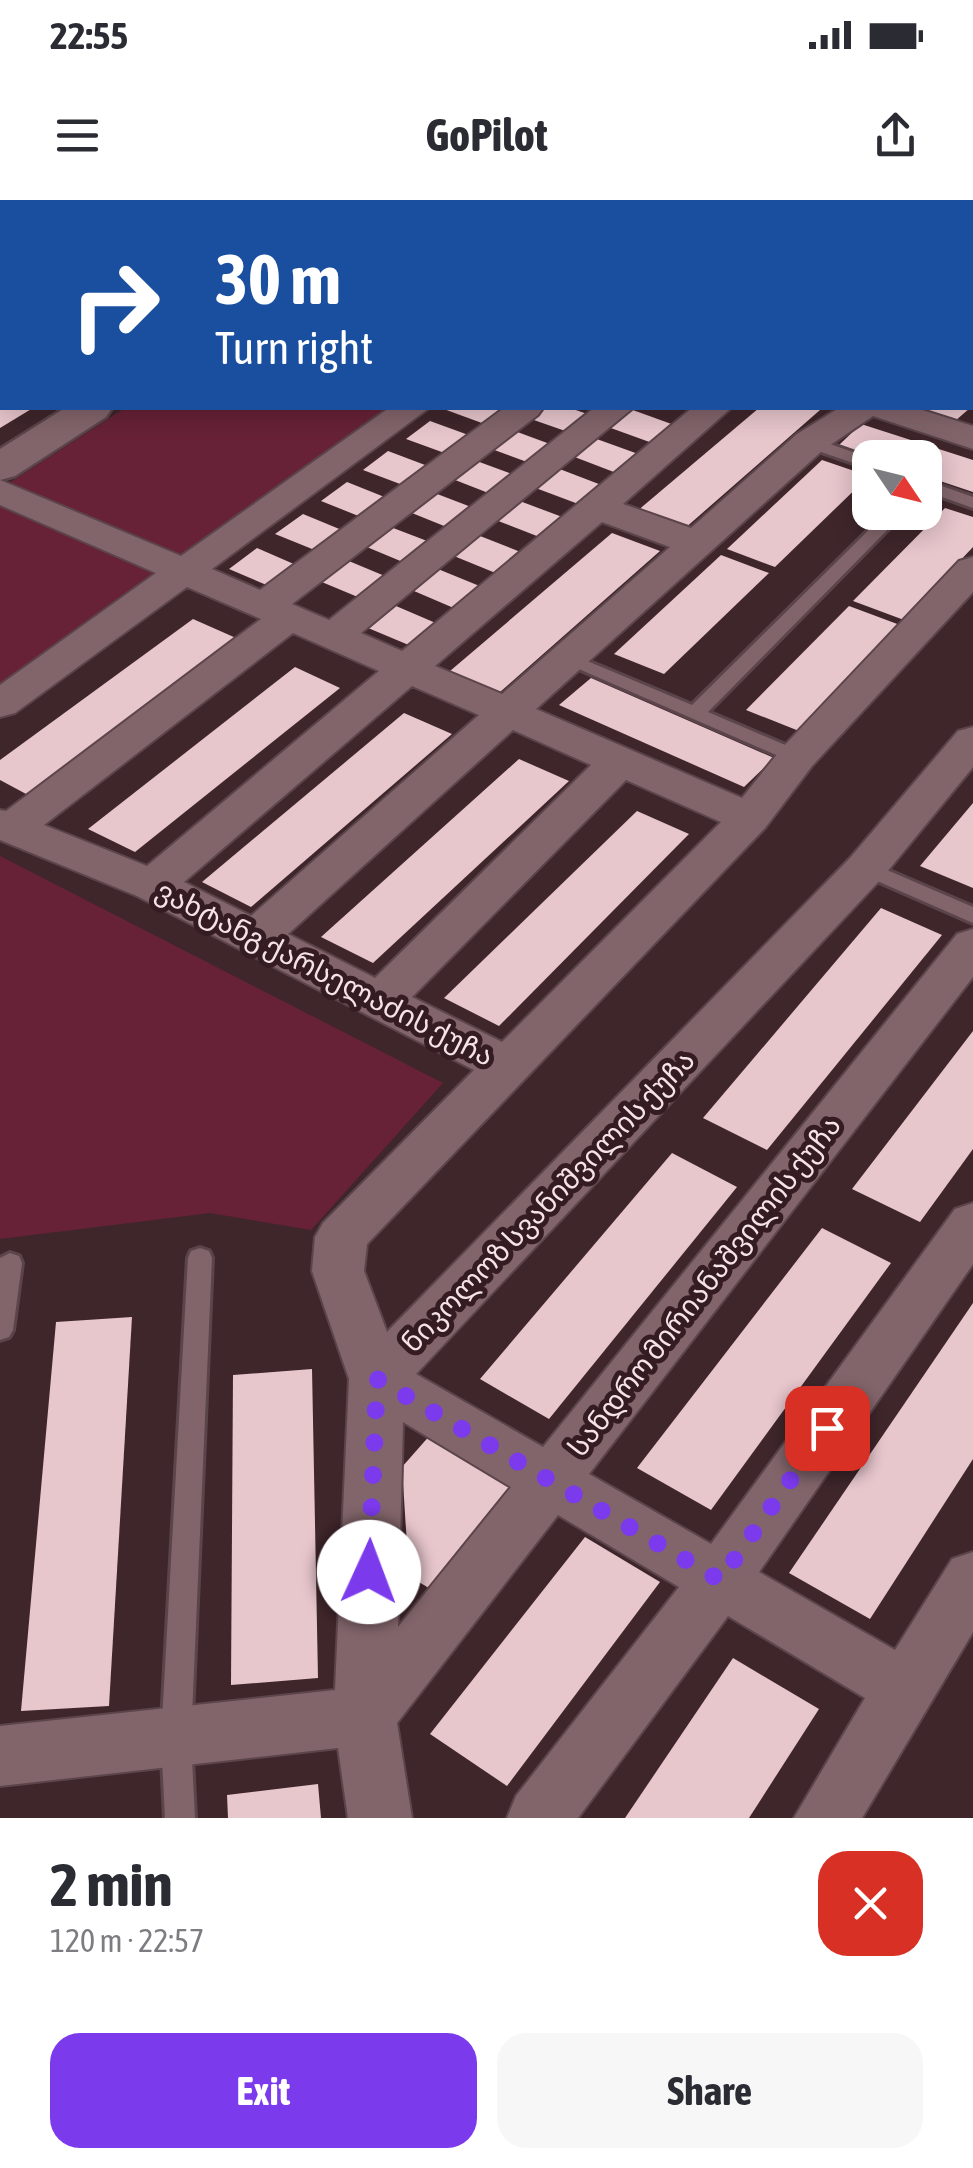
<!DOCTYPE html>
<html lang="en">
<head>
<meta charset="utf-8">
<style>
	:root { --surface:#fff; --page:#f7f7f7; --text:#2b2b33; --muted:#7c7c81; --accent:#7c3aed }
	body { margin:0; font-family:"Asap Condensed","Noto Sans Georgian",sans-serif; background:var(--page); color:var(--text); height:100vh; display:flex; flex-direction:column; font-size:38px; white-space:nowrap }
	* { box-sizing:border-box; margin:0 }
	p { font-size:32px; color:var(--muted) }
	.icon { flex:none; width:55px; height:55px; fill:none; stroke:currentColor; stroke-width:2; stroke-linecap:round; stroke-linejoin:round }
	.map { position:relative; height:1618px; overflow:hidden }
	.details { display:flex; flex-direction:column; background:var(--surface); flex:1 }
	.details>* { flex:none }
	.banner { position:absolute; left:0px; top:0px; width:975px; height:210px; box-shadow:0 5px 25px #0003; background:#1a4fa0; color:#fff; overflow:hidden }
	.needle { width:65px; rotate:125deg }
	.controls { position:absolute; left:852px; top:240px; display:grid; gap:20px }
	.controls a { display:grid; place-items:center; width:90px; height:90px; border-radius:20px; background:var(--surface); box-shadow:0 5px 25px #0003; font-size:50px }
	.pin { position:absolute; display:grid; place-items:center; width:85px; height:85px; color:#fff; margin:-42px; border-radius:20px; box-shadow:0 5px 15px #0006 }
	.me { position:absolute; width:110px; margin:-55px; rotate:2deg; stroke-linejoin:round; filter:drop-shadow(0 0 8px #0008) }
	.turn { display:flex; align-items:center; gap:35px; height:210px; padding:0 50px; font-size:45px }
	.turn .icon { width:130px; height:130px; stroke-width:2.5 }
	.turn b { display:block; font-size:70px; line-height:85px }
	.round { display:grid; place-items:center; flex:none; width:105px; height:105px; border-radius:30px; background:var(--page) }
	.headline { display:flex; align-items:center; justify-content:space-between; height:170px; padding:0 50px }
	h1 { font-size:60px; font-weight:700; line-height:75px }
	.primary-button { display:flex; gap:20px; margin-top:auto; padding:20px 50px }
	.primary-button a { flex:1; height:115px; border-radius:30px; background:var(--accent); color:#fff; font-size:40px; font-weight:700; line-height:115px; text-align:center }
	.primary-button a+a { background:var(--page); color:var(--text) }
	.status { display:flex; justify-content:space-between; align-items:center; height:70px; padding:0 50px; background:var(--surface); direction:ltr }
	.status svg { height:28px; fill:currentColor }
	header { display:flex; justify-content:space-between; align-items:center; height:130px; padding:0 50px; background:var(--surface); font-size:45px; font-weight:700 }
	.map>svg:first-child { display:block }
	.green { fill:#672237 }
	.building { fill:#e7c6cc }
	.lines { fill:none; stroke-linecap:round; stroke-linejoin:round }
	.lane-casing { stroke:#5b454b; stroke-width:6 }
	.street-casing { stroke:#5b454b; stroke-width:4 }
	.secondary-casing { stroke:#5b454b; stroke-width:5 }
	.lane { fill:#82656b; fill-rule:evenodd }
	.street { fill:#82656b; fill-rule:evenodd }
	.secondary { fill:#82656b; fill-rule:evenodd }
	.route { stroke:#7c3aed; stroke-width:18; stroke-dasharray:0 32.4 }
	.labels { text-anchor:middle; stroke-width:10; stroke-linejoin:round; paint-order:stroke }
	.street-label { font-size:28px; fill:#f5e3e7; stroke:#341c22 }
</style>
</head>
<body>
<div class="status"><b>22:55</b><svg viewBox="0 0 49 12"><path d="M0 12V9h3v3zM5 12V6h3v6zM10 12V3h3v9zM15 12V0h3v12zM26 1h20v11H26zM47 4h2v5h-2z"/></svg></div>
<header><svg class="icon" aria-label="menu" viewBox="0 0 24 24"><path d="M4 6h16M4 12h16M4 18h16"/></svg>GoPilot<svg class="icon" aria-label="share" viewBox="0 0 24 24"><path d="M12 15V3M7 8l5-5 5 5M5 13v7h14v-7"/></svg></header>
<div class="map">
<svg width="973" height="1618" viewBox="0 0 973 1618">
	<rect width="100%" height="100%" fill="#3f262b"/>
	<g class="green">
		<polygon points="125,208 403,208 0,497 0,289"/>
		<polygon points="0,656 443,883 311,1030 210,1013 0,1039"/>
	</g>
	<g class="building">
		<polygon points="0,208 33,208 0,228"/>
		<polygon points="441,208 514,208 490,226"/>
		<polygon points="541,208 570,208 596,217 574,234 528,218"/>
		<polygon points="759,208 820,210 684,329 636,312"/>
		<polygon points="918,208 970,208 955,221"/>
		<polygon points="630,209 677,226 655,244 608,227"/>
		<polygon points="430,221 474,237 450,255 406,239"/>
		<polygon points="861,224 973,260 973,292 925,276 925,258 871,258 838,246"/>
		<polygon points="512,230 558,247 535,265 489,248"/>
		<polygon points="594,238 641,255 619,274 572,256"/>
		<polygon points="388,251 433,268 408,287 363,270"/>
		<polygon points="474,260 520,277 496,296 450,278"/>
		<polygon points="822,260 869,276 775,367 727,349"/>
		<polygon points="557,268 604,286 581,305 533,287"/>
		<polygon points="347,282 392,300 366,319 321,301"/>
		<polygon points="432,292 479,310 454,330 407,311"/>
		<polygon points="517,300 565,318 542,338 493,319"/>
		<polygon points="945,308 973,317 973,347 904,420 853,401"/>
		<polygon points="303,314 349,333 322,353 275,334"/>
		<polygon points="388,326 435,344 410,365 362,345"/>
		<polygon points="612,333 660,351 500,492 450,471"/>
		<polygon points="475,334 523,353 498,374 449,354"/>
		<polygon points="257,348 303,368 276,389 229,369"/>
		<polygon points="721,355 769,373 664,474 614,454"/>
		<polygon points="344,359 392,379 365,400 317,380"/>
		<polygon points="433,367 482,387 456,409 407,388"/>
		<polygon points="389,403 438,424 411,446 361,425"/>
		<polygon points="849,406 900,425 799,531 746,510"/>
		<polygon points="193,419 236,438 28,595 0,580 0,560"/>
		<polygon points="295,467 340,488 135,652 88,629"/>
		<polygon points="591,478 774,558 744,587 559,505"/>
		<polygon points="404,513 452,534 251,707 202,682"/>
		<polygon points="519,559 569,581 373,763 321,737"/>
		<polygon points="973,603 973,688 920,666"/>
		<polygon points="637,611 689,634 499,826 444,798"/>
		<polygon points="881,708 942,735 767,950 703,918"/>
		<polygon points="973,831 973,949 920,1022 852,989"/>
		<polygon points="672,953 737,987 549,1219 480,1179"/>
		<polygon points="822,1028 891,1063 711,1310 637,1268"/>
		<polygon points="973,1103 973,1259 870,1419 789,1373"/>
		<polygon points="132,1117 109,1506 21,1511 56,1122"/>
		<polygon points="312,1169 318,1478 231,1485 233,1175"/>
		<polygon points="439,1225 520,1291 437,1393 409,1376 402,1267"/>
		<polygon points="585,1337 660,1382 507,1586 430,1534"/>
		<polygon points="733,1458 819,1509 749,1618 625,1618"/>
		<polygon points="318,1584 321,1618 228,1618 227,1595"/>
	</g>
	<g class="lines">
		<g class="lane-casing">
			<g id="lane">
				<polygon points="963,0 973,0 973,5 962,2"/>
				<rect x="972" y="61" width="1" height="10"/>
				<polygon points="2,87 2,98 0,99 0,88"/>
				<polygon points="973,103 973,113 972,114 972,103"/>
				<polygon points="2,179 2,190 0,191 0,180"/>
				<polygon points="810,237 870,258 870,269 804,246 802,242"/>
				<polygon points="925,280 973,297 973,308 925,291"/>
				<polygon points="887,312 905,312 708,512 804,553 807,557 804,561 790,561 556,459 559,455 573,455 692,505"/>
				<polygon points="866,661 973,707 973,723 859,673 855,668 859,663"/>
				<polygon points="200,1048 209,1051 212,1058 191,1539 195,1618 165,1618 161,1539 188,1058 191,1051"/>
				<polygon points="10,1053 19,1056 22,1063 13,1130 9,1137 0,1140 0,1058"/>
			</g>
		</g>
		<g class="street-casing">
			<g id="street">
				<polygon points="680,0 709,0 710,2 679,2"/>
				<path d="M389,208H429L212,369L260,390L504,208H543L538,215L292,404L329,420L594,208H633L361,433L402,451L692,208H731L623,304L691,328L797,234L839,208H916L973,226V249L873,216L823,250L536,509L742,598L782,548L959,361L973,357V392L812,566L765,628L367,1044L364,1071L387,1132L850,658L958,531L973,527V567L882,678L416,1174L543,1247L957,734L973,729V777L589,1274L711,1344L955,1009L973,1003V1064L759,1372L895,1450L952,1359L973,1352V1432L862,1618H794L865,1498L728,1416L578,1618H507L516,1596L679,1387L558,1315L397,1523L412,1618H348L338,1548L0,1586V1526L335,1490L349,1179L312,1071L315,1037L323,1023L474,870L137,696L0,640V610L6,611L261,419L187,387L15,513L0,517V485L156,373L0,305V280L181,356ZM602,322L670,347L502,494L435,466ZM293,433L379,471L147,666L44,625ZM412,486L479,515L251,716L184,682ZM513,530L591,565L375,778L288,734ZM626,580L721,622L502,842L412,797ZM403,1222L511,1287L398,1427Z"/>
			</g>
		</g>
		<g class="secondary-casing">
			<g id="secondary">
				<polygon points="106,0 147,0 149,2 108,2"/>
				<polygon points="65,208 112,208 106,217 15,276 0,280 0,249"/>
			</g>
		</g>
		<use href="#lane" class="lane"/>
		<use href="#street" class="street"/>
		<use href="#secondary" class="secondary"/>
	</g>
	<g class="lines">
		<polyline class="route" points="369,1372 377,1179 720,1380 827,1228"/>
	</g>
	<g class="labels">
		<g class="street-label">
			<text transform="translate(325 773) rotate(27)" y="10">ვახტანგ ქარსელაძის ქუჩა</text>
			<text transform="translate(548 1001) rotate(-46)" y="10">ნიკოლოზ სვანიშვილის ქუჩა</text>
			<text transform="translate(704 1086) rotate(-52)" y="10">სანდრო მირიანაშვილის ქუჩა</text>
		</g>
	</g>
</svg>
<div class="controls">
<a><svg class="needle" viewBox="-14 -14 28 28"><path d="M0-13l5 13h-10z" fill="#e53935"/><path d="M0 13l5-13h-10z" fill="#7c7c81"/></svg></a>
</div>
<div class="pin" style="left:827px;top:1228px;background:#d93025"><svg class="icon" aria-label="arrive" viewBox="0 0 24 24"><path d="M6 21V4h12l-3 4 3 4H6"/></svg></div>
<svg class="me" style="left:369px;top:1372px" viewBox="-20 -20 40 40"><circle r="19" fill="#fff"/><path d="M0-13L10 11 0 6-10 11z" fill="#7c3aed"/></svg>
<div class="banner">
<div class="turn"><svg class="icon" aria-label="right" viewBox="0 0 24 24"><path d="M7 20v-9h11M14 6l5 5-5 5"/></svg><div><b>30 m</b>Turn right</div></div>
</div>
</div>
<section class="details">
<div class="headline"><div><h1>2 min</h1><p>120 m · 22:57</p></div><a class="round" style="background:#d93025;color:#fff"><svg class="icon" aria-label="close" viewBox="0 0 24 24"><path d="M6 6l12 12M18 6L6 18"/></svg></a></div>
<div class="primary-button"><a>Exit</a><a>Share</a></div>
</section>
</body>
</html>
